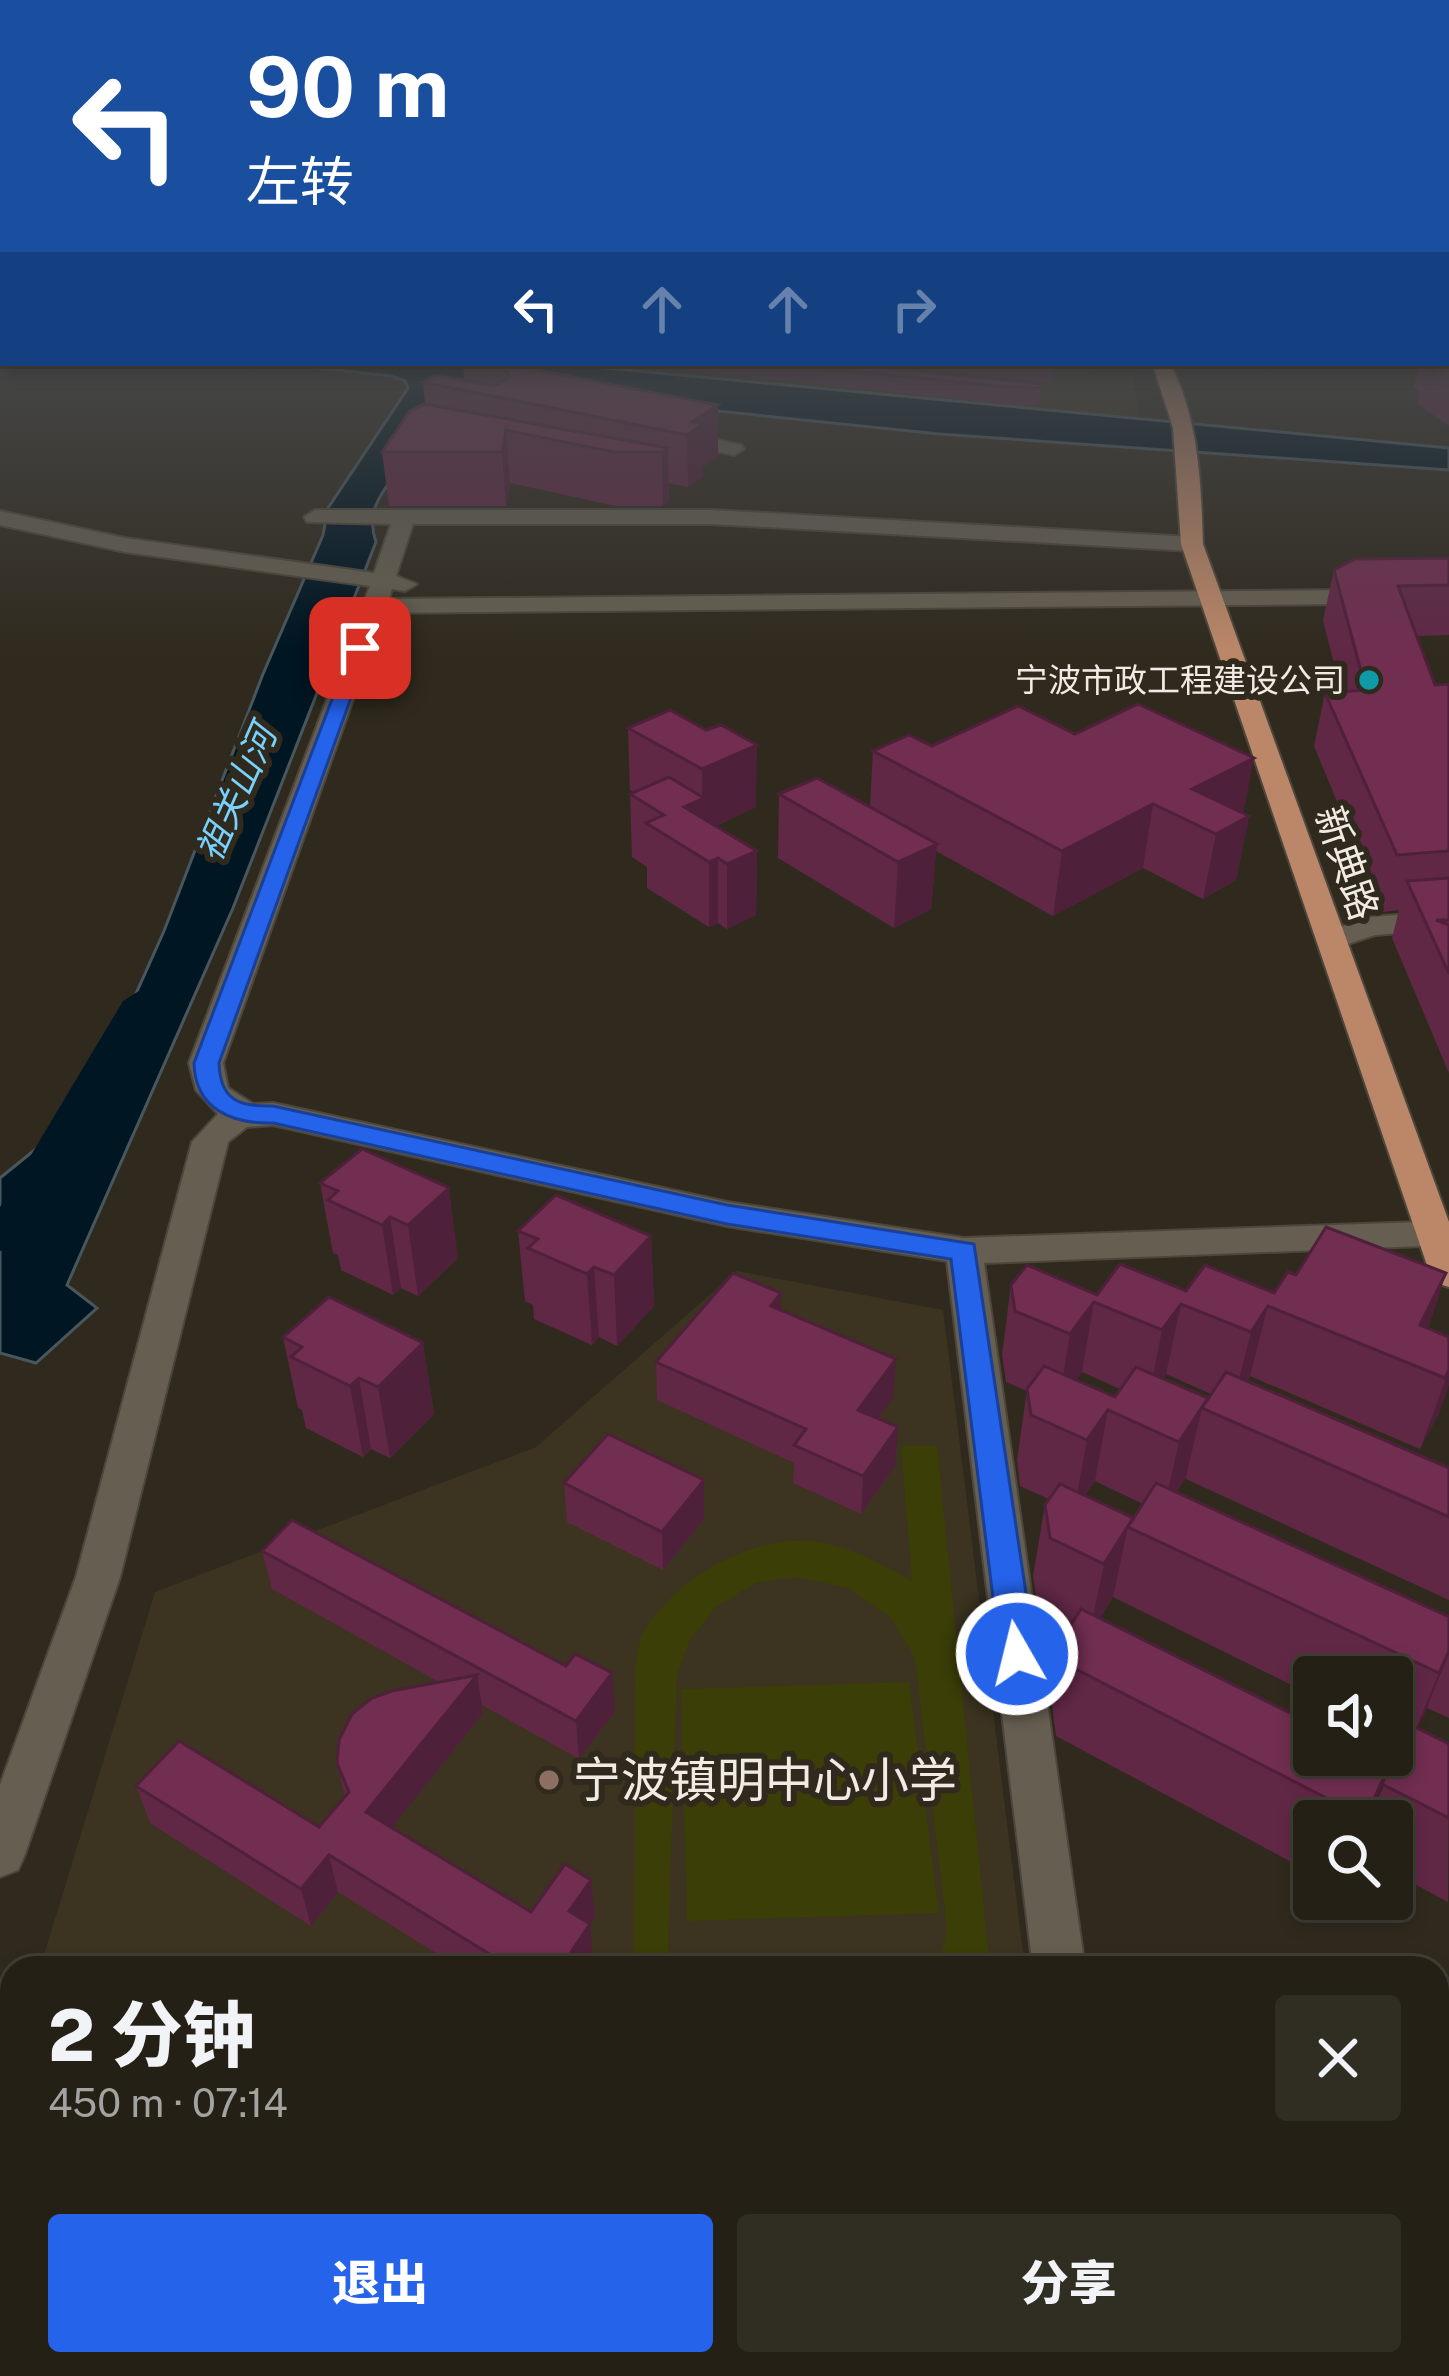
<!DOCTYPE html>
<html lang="zh">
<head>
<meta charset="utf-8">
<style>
	:root { --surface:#242016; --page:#302d23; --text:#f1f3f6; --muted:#a3a3a1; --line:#413e35; --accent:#2563eb }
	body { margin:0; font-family:"Public Sans","Noto Sans SC",sans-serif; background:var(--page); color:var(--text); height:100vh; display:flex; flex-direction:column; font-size:45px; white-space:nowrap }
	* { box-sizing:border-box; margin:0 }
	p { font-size:39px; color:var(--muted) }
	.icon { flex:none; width:66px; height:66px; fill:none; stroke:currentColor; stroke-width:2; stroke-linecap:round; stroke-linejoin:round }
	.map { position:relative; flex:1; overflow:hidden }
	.drawer { position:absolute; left:0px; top:1956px; width:1449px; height:420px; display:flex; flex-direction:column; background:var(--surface); border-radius:36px 36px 0 0; box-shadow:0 6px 18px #0003,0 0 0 3px var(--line) }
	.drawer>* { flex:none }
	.top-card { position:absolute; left:0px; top:0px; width:1449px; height:366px; box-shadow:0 6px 18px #0003,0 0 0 3px var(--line); background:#1a4fa0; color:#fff; overflow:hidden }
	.fabs { position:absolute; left:1293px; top:1656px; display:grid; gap:24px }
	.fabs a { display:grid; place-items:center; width:120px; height:120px; border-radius:12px; background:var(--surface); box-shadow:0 6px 18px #0003,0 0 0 3px var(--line); font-size:60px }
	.pin { position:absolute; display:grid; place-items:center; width:102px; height:102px; color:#fff; margin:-51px; border-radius:24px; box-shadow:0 6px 18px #0006 }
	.me { position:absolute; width:132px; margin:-66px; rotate:352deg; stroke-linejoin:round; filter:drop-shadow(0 0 9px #0008) }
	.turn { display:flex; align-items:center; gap:42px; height:252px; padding:0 48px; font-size:54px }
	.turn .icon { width:156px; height:156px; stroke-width:2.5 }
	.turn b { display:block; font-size:84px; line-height:102px }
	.lanes { display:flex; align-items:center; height:114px; padding:0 48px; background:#0003; justify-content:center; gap:60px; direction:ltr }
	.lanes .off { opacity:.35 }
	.round { display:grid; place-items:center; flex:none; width:126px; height:126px; border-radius:12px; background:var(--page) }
	.summary { display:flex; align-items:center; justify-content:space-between; height:204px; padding:0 48px }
	h1 { font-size:72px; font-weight:800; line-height:90px }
	.primary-button { display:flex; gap:24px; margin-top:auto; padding:24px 48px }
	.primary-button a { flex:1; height:138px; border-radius:12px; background:var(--accent); color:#fff; font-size:48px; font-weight:800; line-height:138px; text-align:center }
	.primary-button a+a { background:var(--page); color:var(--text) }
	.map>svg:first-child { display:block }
	.built { fill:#3c3320 }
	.green { fill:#3c3e07 }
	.water { fill:#001623; stroke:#48565d; stroke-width:3 }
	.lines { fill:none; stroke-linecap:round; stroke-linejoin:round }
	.canal { fill:#001623; fill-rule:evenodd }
	.minor-casing { stroke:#4c463c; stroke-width:4 }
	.major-casing { stroke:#4c463c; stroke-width:4 }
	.minor { fill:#665f51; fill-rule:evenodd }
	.major { fill:#bb8768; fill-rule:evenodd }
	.wall { fill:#612846; fill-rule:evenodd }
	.shaded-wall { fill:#4f2039 }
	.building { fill:#712e51; stroke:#4f2039; stroke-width:3 }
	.route { fill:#2563eb; stroke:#184099; stroke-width:3 }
	.culture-dot { fill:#0f9aa8; stroke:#302a1e; stroke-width:4.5 }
	.education-dot { fill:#8d6e63; stroke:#302a1e; stroke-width:4.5 }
	.labels { text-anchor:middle; stroke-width:12; stroke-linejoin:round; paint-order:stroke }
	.far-poi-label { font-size:33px; fill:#f0ece4; stroke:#302a1e; text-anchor:end }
	.far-water-label { font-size:36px; font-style:italic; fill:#78d2ff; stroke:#302a1e }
	.street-label { font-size:39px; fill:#f0ece4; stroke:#302a1e }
	.near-poi-label { font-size:48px; fill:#f0ece4; stroke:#302a1e; text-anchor:start }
</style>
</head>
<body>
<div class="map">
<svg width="1449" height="2376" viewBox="0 0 1449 2376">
	<rect width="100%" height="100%" fill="#302a1e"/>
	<g class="built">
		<polygon points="587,363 1017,363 1133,375 1140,419"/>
		<polygon points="737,1271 943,1310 1025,1968 40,1968 155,1592 536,1447"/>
	</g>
	<g class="green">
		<path d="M901,1446H937L990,1968H939L947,1929L915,1658L891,1618L848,1588L797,1577L755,1583L714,1609L690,1640L677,1673L668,1947L675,1968H634L635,1669C637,1658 638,1643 643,1633C673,1580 748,1537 808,1541C846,1543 880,1564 912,1581Z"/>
		<polygon points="909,1682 939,1913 687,1921 681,1689"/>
	</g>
	<path class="water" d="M274,363H553L1449,448V470L939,434L669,406L404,462C385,489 364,509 376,542L233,908L67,1285L97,1308L36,1363L0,1353V1178L84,1110L164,931L263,674L323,535L328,508L408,388L405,381L391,376Z"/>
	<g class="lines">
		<polygon class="canal" points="139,991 155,1001 13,1247 0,1251 0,1207 123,1001"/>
		<g class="minor-casing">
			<g id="minor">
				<polygon points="673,430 741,445 744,449 734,455 666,440 666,432"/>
				<polygon points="315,510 711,510 1192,537 1203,544 1192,551 711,524 413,524 396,576 417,584 405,591 392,589 389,599 1449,589 1449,603 384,613 223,1063 228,1088 253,1104 273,1103 727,1202 964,1238 1449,1221 1449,1245 984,1263 1085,1968 1033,1968 947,1261 727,1226 273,1125 247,1127 228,1142 120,1577 25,1854 18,1870 0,1877 0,1785 76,1577 192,1142 218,1114 196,1090 189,1063 370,586 125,552 0,525 0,511 125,538 374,573 391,524 307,522 304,517"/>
				<polygon points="1449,911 1449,929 1375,935 1333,949 1318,940 1322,933 1371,917"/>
				<rect x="0" y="2211" width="12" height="58"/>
				<polygon points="586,2364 659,2364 664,2376 591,2376"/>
				<polygon points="1081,2364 1141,2364 1144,2376 1082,2376"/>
			</g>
		</g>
		<g class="major-casing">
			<path id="major" d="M1152,363H1170C1199,420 1201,481 1203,544L1449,1222V1287L1436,1283L1430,1274L1181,544L1173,428Z"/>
		</g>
		<use href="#minor" class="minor"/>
		<use href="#major" class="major"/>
	</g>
	<g class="wall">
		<polygon points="1446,321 1449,321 1449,426 1418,404 1420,392 1414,387 1419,363 1446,363"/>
		<polygon points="463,363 500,363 718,405 718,456 703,467 703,476 688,487 669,483 669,501 663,506 616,506 510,483 506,506 389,506 382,452 425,404 423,382 464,381"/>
		<polygon points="626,363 775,363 1041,384 1039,402 1036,406 1004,404"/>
		<polygon points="876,363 1055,363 1053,380 1051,383"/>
		<polygon points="1449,558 1449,635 1416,636 1435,685 1449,684 1449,1073 1392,938 1399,910 1383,912 1314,746 1325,693 1341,692 1323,620 1334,570"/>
		<polygon points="670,710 756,807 716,826 757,851 756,915 727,929 718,923 709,927 647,888 647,867 632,857 630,794 634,792 630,790 628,728"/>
		<polygon points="932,746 1243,813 1249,816 1236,880 1203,899 1143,868 1053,916 936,851 931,909 894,928 778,858 779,794 870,807 873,751"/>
		<polygon points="362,1149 458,1258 418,1296 401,1288 393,1295 341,1270 338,1255 333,1253 320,1183"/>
		<polygon points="518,1231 651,1236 654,1306 617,1346 599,1337 592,1345 534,1319 533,1305 525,1301"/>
		<path d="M1446,1273L1428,1328L1449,1337V1384L1439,1413L1420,1449L1250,1376L1247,1381L1449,1468V1600L1186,1479V1477L1176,1493L1449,1617V1718L1427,1708L1417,1728L1449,1744L1448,1902L1392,1872V1821H1368L1404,1740L1392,1734V1677H1314V1696L1113,1597L1100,1618L1368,1821H1314V1874L1056,1736L1052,1704L1065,1634L1071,1625L1038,1609L1033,1576L1045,1505L1049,1499L1020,1486L1017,1460L1027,1391L1006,1382L1002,1355L1011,1285L1097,1295L1186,1291L1274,1293L1296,1275ZM1082,1372L1120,1389L1115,1397L1076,1380ZM1166,1374L1211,1394L1208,1398L1163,1379ZM1095,1481L1143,1504L1133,1518L1084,1496Z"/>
		<polygon points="283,1337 423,1343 434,1414 390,1458 371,1449 363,1457 306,1428 302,1410 298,1408"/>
		<polygon points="656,1362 893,1398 878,1419 895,1466 861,1514 793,1483 794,1463 657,1400"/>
		<polygon points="704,1480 704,1519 663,1570 567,1522 564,1483"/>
		<polygon points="262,1551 615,1711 579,1759 482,1705 483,1713 391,1828 531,1912 591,1880 595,1917 589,1924 593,1961 588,1968 460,1968 338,1892 311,1926 150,1823 136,1786 319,1827 345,1797 337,1763 439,1682 272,1589"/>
		<polygon points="1437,2012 1449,2018 1449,2160 1438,2179"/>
		<polygon points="1449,2240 1449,2376 1445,2376 1425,2364 1437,2364 1437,2259"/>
		<polygon points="1173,2364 1263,2364 1257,2376 1192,2376"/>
		<polygon points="1297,2364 1419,2364 1411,2376 1315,2376"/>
	</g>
	<g class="shaded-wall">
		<polygon points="718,405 718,456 703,467 703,476 688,487 687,435 692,422"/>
		<polygon points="506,430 510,483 506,506 502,452"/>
		<polygon points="668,448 669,501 663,506 662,452"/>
		<polygon points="757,745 756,807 705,831 684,807 702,798 702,769"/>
		<polygon points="1254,758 1242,820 1249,816 1236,880 1203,899 1216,834 1192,789"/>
		<polygon points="1153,804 1143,868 1053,916 1062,851"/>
		<polygon points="937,844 931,909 894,928 898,862"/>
		<polygon points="757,851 756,915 727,929 727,864"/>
		<polygon points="718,858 718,923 709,927 709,862"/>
		<polygon points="449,1188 458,1258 418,1296 408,1225"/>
		<polygon points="390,1217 401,1288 393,1295 382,1225"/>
		<polygon points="651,1236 654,1306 617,1346 614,1275"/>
		<polygon points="594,1267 599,1337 592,1345 587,1274"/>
		<polygon points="1446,1273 1423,1343 1420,1325"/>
		<polygon points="781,1293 780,1332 771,1306"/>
		<polygon points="1094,1302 1082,1372 1058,1405 1070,1334"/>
		<polygon points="1181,1304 1166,1374 1148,1401 1162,1330"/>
		<polygon points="1268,1306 1250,1376 1233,1403 1251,1332"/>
		<polygon points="423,1343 434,1414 390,1458 378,1387"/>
		<polygon points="896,1359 893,1398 856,1449 858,1410"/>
		<polygon points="1449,1370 1449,1384 1439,1413 1420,1449"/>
		<polygon points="359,1378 371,1449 363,1457 350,1386"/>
		<polygon points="1202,1408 1186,1477 1163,1513 1179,1442"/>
		<polygon points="1108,1410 1095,1481 1074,1511 1087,1440"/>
		<polygon points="898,1427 895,1466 861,1514 863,1476"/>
		<polygon points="704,1480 704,1519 663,1570 662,1532"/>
		<polygon points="1128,1527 1113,1597 1089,1635 1104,1564"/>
		<polygon points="1449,1652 1427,1708 1410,1743 1439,1673"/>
		<polygon points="612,1673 615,1711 579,1759 576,1721"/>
		<polygon points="477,1675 483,1713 374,1850 366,1812"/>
		<polygon points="1390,1764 1368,1821 1364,1821 1365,1818"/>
		<polygon points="329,1855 338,1892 311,1926 301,1889"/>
		<polygon points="591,1880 595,1917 572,1948 569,1911"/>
		<polygon points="590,1924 593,1961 588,1968 560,1968"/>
	</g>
	<g class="building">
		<polygon points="1446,342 1449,343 1449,372 1435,363 1446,363"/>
		<polygon points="476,363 500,363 718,405 692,422 703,424 687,435 423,382 436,375 494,386 510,377 503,368"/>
		<polygon points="775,363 844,363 1041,384 1038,388 1005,387"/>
		<polygon points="1024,363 1055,363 1053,366"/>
		<polygon points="424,404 668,448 662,452 614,452 506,430 502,452 382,452 409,412"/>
		<polygon points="1449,558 1449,585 1398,586 1435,685 1449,684 1449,851 1397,855 1325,693 1366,690 1334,570 1355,559"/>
		<polygon points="1138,704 1254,758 1192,789 1249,816 1216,834 1153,804 1062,851 873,751 909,735 932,746 1018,706 1075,734"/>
		<polygon points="670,710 706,730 721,725 757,745 702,769 628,728"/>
		<polygon points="669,777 704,798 684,807 757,851 727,864 718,858 709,862 646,823 664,815 630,794"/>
		<polygon points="817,778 937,844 898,862 779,794"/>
		<polygon points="1449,878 1449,920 1436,920 1449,925 1449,974 1407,881"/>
		<polygon points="362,1149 449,1188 408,1225 390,1217 382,1225 328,1200 338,1191 320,1183"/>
		<polygon points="556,1195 651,1236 614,1275 594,1267 587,1274 528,1248 538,1239 518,1231"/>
		<polygon points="1326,1227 1446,1273 1420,1325 1449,1337 1449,1370 1445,1378 1268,1306 1251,1332 1181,1304 1162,1330 1094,1302 1070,1334 1015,1311 1011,1285 1027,1265 1097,1295 1120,1264 1186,1291 1205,1265 1274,1293 1288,1272 1296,1275"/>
		<polygon points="733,1273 781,1293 771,1306 896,1359 858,1410 898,1427 863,1476 794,1445 806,1429 656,1362"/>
		<polygon points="329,1297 423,1343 378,1387 359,1378 350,1386 291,1357 302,1347 283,1337"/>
		<polygon points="1044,1366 1115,1397 1136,1367 1208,1398 1179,1442 1108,1410 1087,1440 1031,1415 1027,1389"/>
		<polygon points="1226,1372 1449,1468 1449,1517 1202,1408"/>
		<polygon points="608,1434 704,1480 662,1532 564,1483"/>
		<polygon points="1156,1483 1449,1617 1449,1651 1439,1673 1128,1527"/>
		<polygon points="1060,1484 1133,1518 1104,1564 1050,1538 1045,1505"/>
		<polygon points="292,1520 566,1666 575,1654 612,1673 576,1721 262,1551"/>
		<polygon points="1081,1609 1314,1725 1314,1755 1373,1755 1390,1764 1365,1818 1070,1666 1065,1634"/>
		<polygon points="477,1675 366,1812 531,1912 565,1864 591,1880 569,1911 590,1924 560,1968 512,1968 329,1855 301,1889 136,1786 179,1741 319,1827 349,1792 337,1763 339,1740 352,1714 372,1698 392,1691"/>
		<polygon points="1411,1725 1449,1744 1449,1818 1382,1784"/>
		<polygon points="1437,2012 1449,2018 1449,2104 1437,2098"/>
		<polygon points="0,2262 12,2265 12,2364 257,2364 273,2376 0,2376"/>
		<polygon points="1437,2264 1447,2270 1449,2264 1449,2299 1443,2295 1437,2312"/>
	</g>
	<linearGradient id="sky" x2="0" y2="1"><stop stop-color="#1a1710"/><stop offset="0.49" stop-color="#484a4c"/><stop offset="1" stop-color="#484a4c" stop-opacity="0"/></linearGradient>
	<rect width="1449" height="653" fill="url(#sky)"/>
	<path class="route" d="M353,644L369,648L219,1063C220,1100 239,1107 273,1106L727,1205L974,1244L1035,1654L1030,1665L1017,1669L1005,1665L1000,1654L951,1259L727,1224L273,1123C232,1124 195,1109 194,1063Z"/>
	<circle class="culture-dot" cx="1369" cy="680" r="12"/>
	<circle class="education-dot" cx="549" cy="1780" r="12"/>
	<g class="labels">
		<g class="far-poi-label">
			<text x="1345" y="692">宁波市政工程建设公司</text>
		</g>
		<g class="far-water-label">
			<text transform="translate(236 793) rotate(-66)" y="13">祖关山河</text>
		</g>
		<g class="street-label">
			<text transform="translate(1347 863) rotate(71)" y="14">新典路</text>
		</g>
		<g class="near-poi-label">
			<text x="573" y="1797">宁波镇明中心小学</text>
		</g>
	</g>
</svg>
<div class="fabs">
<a><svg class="icon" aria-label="sound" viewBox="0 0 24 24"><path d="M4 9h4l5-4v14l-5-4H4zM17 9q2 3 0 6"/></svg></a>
<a><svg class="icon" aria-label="search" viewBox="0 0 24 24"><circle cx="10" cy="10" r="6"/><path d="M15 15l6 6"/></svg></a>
</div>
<div class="pin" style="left:360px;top:648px;background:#d93025"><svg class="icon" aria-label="arrive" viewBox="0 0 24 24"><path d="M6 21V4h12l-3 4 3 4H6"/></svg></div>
<svg class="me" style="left:1017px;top:1654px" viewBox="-20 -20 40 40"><circle r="17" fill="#2563eb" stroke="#fff" stroke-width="3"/><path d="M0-11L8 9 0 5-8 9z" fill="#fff"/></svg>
<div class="top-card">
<div class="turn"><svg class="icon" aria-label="left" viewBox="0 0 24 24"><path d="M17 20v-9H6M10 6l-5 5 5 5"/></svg><div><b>90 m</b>左转</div></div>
<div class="lanes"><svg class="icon" aria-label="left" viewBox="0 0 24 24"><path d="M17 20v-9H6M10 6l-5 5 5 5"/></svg><svg class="icon off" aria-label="ahead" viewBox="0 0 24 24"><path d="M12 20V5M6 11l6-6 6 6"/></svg><svg class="icon off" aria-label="ahead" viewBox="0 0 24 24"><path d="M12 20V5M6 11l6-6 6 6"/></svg><svg class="icon off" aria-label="right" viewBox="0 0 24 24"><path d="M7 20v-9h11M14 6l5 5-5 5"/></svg></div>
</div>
<section class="drawer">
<div class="summary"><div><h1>2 分钟</h1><p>450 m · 07:14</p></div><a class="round"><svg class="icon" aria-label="close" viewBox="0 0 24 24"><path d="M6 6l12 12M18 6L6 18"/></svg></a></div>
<div class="primary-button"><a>退出</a><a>分享</a></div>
</section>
</div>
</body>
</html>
